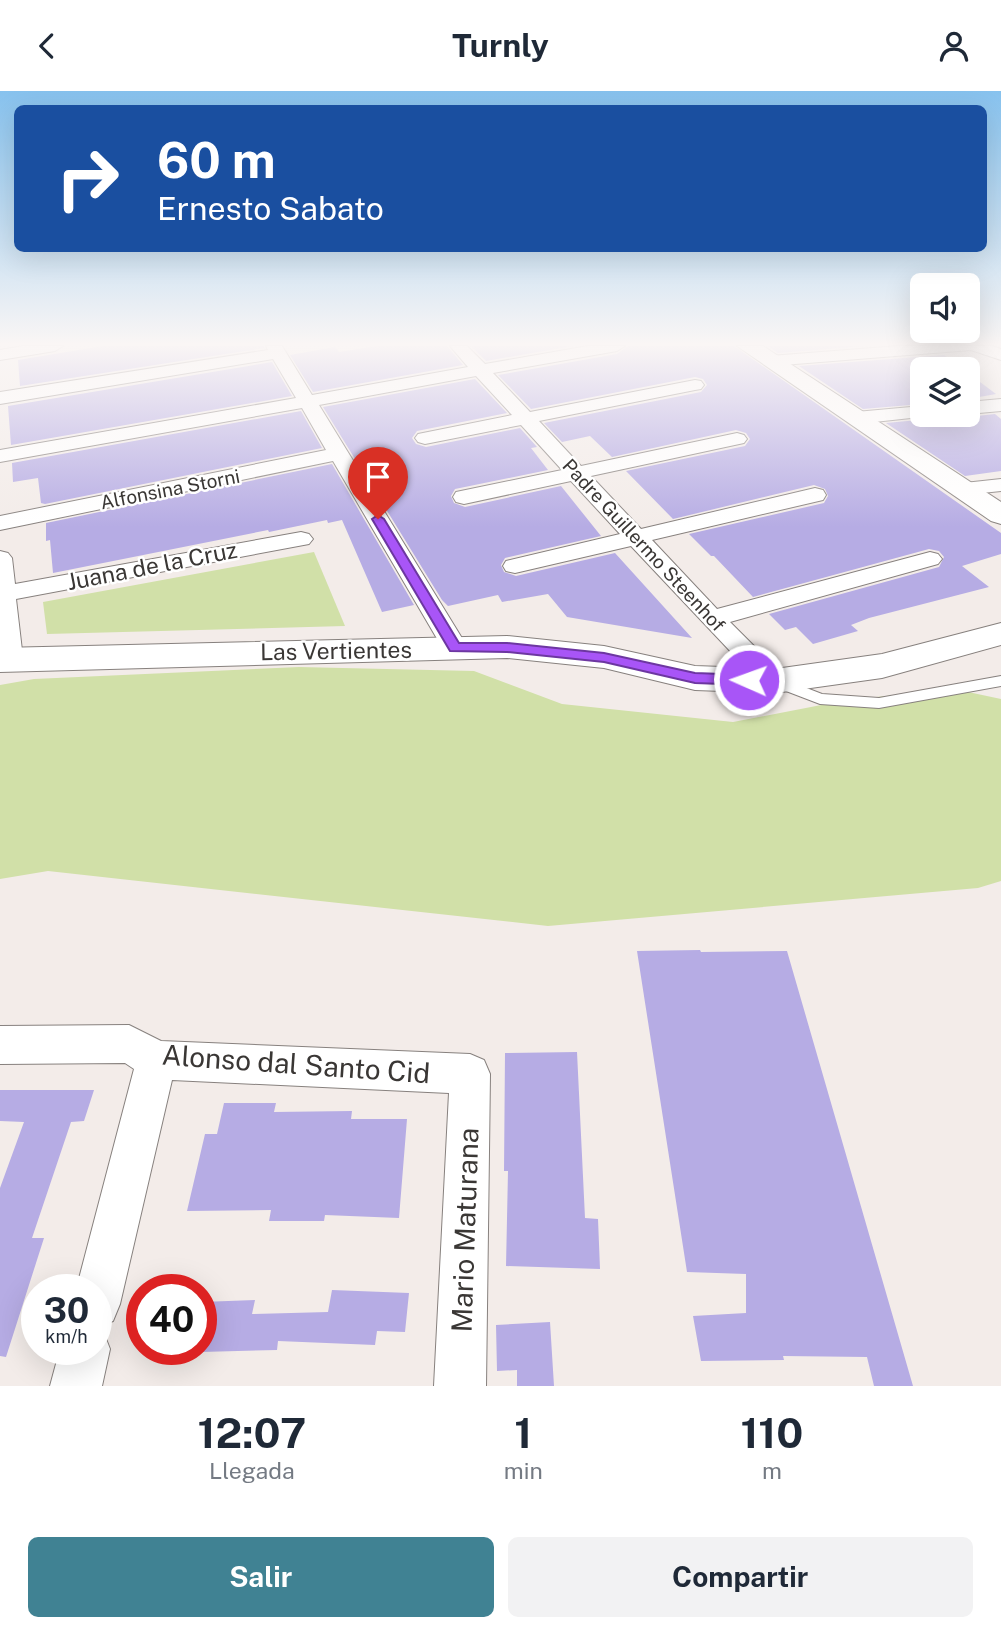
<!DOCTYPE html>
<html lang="es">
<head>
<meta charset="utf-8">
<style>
	:root { --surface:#fff; --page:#f2f2f3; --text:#1f2937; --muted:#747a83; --accent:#408293 }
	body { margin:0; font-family:"Public Sans",sans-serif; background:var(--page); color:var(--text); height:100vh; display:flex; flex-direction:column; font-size:26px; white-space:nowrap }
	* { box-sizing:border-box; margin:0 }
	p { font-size:23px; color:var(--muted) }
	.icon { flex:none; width:38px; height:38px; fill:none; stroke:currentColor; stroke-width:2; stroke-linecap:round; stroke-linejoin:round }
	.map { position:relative; height:1295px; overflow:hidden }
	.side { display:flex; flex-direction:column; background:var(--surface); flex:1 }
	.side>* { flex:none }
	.hud { position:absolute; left:14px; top:14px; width:973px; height:147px; border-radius:10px; box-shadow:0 7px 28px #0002; background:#1a4fa0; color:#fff; overflow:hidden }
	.buttons { position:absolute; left:910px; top:182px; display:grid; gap:14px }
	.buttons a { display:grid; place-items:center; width:70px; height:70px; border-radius:10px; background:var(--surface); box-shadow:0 7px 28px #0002; font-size:35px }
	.speed { position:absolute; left:21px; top:1183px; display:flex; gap:14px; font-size:35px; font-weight:700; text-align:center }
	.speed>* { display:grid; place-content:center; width:91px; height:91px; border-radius:50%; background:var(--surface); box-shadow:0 7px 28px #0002; line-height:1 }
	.speed small { font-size:18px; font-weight:400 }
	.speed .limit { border:10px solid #d22; background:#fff; color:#111 }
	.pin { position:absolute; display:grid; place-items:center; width:60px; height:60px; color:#fff; margin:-72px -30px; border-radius:50% 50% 50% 0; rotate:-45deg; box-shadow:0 0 7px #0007 }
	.pin .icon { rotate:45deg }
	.me { position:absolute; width:77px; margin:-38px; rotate:272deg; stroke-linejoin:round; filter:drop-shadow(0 0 5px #0008) }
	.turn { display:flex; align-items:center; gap:24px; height:147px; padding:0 28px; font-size:32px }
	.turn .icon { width:91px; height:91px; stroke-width:2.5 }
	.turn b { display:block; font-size:49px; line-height:60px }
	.eta { display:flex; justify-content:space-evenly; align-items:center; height:119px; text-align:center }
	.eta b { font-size:42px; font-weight:700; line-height:49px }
	.action { display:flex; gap:14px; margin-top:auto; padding:14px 28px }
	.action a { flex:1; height:80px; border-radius:10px; background:var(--accent); color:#fff; font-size:28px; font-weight:700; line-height:80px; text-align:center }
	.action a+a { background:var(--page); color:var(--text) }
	header { display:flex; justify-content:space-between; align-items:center; height:91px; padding:0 28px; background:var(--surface); font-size:32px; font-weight:700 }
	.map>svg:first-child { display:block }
	.green { fill:#d1e0a8 }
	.building { fill:#b6ace4 }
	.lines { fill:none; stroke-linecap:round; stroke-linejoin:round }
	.service-casing { stroke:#87817e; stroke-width:2 }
	.minor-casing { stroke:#87817e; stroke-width:2 }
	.tertiary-casing { stroke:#87817e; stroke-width:2 }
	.service { fill:#fff; fill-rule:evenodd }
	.minor { fill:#fff; fill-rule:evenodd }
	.tertiary { fill:#fff; fill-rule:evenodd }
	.route { fill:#a855f7; stroke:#6d37a1; stroke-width:2 }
	.labels { text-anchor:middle; stroke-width:5; stroke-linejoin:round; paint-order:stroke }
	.far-street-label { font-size:19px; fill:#3a3735; stroke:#fff }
	.street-label { font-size:23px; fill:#3a3735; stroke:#fff }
	.near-street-label { font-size:28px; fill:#3a3735; stroke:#fff }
</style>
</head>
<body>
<header><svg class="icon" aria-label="back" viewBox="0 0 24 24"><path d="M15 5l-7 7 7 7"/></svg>Turnly<svg class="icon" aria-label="person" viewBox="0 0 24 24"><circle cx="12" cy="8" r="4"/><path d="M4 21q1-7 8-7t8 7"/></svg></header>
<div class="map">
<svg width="1001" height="1295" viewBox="0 0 1001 1295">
	<rect width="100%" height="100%" fill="#f3ece9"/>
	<g class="green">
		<polygon points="314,461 345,535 47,543 43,511"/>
		<polygon points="299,576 474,580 562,613 733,631 847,609 954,598 1001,608 1001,790 978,797 548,835 48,780 0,788 0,594 34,588"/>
	</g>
	<g class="building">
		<polygon points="103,255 264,255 264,257 20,295 18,269"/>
		<polygon points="377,255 447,255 463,274 313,301 290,264 335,256 339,261"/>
		<polygon points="471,255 572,255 486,270"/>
		<polygon points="628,255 734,255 1001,442 1001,463 962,475 989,496 869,527 851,534 858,540 813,553 796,536 785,539 769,523 939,476 944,466 939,460 929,458 753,506 714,465 711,465 689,443 824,412 828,405 825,398 814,394 673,428 626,380 745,355 750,348 746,342 736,339 612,366 590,345 562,351 544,332 701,301 707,294 703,288 695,286 531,318 498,284 617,263"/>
		<polygon points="768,255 863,255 778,262"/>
		<polygon points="944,264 963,278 922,278 922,313 863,318 799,275"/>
		<polygon points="272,271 292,305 11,354 8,315"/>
		<polygon points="968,282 996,303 968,308"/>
		<polygon points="475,288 507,322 417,340 412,347 416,353 426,356 520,337 537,356 531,357 548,379 455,398 451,405 454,412 465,416 561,395 601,445 505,467 501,474 504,481 516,485 615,462 692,547 567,526 548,503 502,511 498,504 448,515 442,509 323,316"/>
		<polygon points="301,320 322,357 45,413 41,412 38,387 13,391 12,372"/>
		<polygon points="995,323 1001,328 1001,380 965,385 886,332 929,328 931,324 968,326"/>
		<polygon points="332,373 414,514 382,521 342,429 328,432 327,429 269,441 268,439 53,482 50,449 46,450 46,432"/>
		<polygon points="700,859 701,861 787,860 913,1295 874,1295 867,1266 783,1265 784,1269 701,1270 693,1225 746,1222 746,1183 687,1181 637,860"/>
		<polygon points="577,961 585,1127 598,1128 600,1178 506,1175 508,1080 504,1080 505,962"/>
		<polygon points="0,999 94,999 84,1030 71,1031 32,1147 44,1147 6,1266 0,1265 0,1097 24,1031 0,1030"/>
		<polygon points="224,1012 276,1012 274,1021 352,1020 351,1028 407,1028 399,1127 325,1124 324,1130 269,1130 271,1119 187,1120 205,1043 217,1043"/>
		<polygon points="332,1199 409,1202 405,1241 377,1240 375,1254 278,1250 277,1259 201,1261 201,1211 255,1209 252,1223 328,1221"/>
		<polygon points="550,1231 554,1295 517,1295 517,1279 497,1280 496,1234"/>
	</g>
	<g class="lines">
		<g class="service-casing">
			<polygon id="service" points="1001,585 1001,595 879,617 820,613 773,595 771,591 778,586 822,603 879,607"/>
		</g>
		<g class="minor-casing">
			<g id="minor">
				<polygon points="23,255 63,255 55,260 0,269 0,259"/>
				<polygon points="266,255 282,255 312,304 468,276 450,255 467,255 485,273 588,255 625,255 617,260 493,282 530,321 695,289 701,290 704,294 701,298 695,299 539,330 581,375 737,342 744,344 747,348 744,352 591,385 641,438 815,397 823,399 826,404 823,409 652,449 717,518 930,461 938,463 942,468 938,473 730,531 789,590 785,597 775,599 765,597 631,455 515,482 506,480 503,475 506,470 620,443 571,390 464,413 456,411 453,406 456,401 562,379 521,334 425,353 418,351 415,347 418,343 512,324 476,285 319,314 468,557 464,563 455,566 446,563 333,370 0,439 0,425 326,359 302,317 0,371 0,359 296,307 273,268 0,313 0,301 268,259"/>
				<polygon points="898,255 992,255 1001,258 1001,269 971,259 770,275 761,270 770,265"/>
				<polygon points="1001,308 1001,320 968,323 968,311"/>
				<polygon points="922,315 922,324 929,325 856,333 846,327 856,321"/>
				<polygon points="1001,388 1001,400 963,404 955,403 952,398 955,393"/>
				<polygon points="301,441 309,443 313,448 309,453 16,508 23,568 19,574 9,577 0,574 0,460 8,462 12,467 15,493"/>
				<polygon points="129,934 161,950 470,963 484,969 490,983 486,1295 434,1295 449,1002 172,989 120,1213 113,1230 96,1237 96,1199 76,1199 134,978 125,972 0,973 0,935"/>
				<polygon points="96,1238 103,1240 110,1258 102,1295 50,1295 60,1258 96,1258"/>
			</g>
		</g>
		<g class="tertiary-casing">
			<g id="tertiary">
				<polygon points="737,255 763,255 1001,411 1001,433 991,430"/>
				<polygon points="1001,532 1001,554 882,587 775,602 695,599 604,577 507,567 0,581 0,557 507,545 604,555 695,575 775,578 882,563"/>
			</g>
		</g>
		<use href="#service" class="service"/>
		<use href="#minor" class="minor"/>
		<use href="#tertiary" class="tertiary"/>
	</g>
	<linearGradient id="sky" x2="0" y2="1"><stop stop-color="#87c2ee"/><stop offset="0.58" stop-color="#faf6f5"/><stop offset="1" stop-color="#faf6f5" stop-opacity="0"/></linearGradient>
	<rect width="1001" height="436" fill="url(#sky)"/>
	<polygon class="route" points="378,424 384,428 459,552 507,552 604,562 695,582 749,584 756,589 749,594 695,592 604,571 507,561 450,560 372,428"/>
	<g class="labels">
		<g class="far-street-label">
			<text transform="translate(170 398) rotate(-11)" y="7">Alfonsina Storni</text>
			<text transform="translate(644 454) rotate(47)" y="7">Padre Guillermo Steenhof</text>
		</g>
		<g class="street-label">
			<text transform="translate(152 475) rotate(-11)" y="8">Juana de la Cruz</text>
			<text transform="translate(336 560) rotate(-1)" y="8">Las Vertientes</text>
		</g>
		<g class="near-street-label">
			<text transform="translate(296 973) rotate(4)" y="10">Alonso dal Santo Cid</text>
			<text transform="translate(465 1139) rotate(-88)" y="10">Mario Maturana</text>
		</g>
	</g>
</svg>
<div class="buttons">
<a><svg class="icon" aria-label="sound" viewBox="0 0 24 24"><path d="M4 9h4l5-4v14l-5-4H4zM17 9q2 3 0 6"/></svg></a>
<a><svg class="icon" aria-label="layers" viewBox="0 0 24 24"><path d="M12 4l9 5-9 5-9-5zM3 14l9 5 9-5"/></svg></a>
</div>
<div class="speed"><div>30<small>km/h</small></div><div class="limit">40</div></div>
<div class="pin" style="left:378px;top:428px;background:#d93025"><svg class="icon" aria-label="arrive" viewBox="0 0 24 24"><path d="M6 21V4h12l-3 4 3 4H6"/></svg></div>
<svg class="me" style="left:749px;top:589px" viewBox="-20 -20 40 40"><circle r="17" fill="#a855f7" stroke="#fff" stroke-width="3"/><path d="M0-11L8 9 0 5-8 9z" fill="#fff"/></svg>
<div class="hud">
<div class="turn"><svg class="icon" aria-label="right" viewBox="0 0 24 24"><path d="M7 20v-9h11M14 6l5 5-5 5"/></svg><div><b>60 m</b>Ernesto Sabato</div></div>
</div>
</div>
<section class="side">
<div class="eta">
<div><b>12:07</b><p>Llegada</p></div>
<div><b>1</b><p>min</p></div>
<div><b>110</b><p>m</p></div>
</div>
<div class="action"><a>Salir</a><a>Compartir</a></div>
</section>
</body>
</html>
